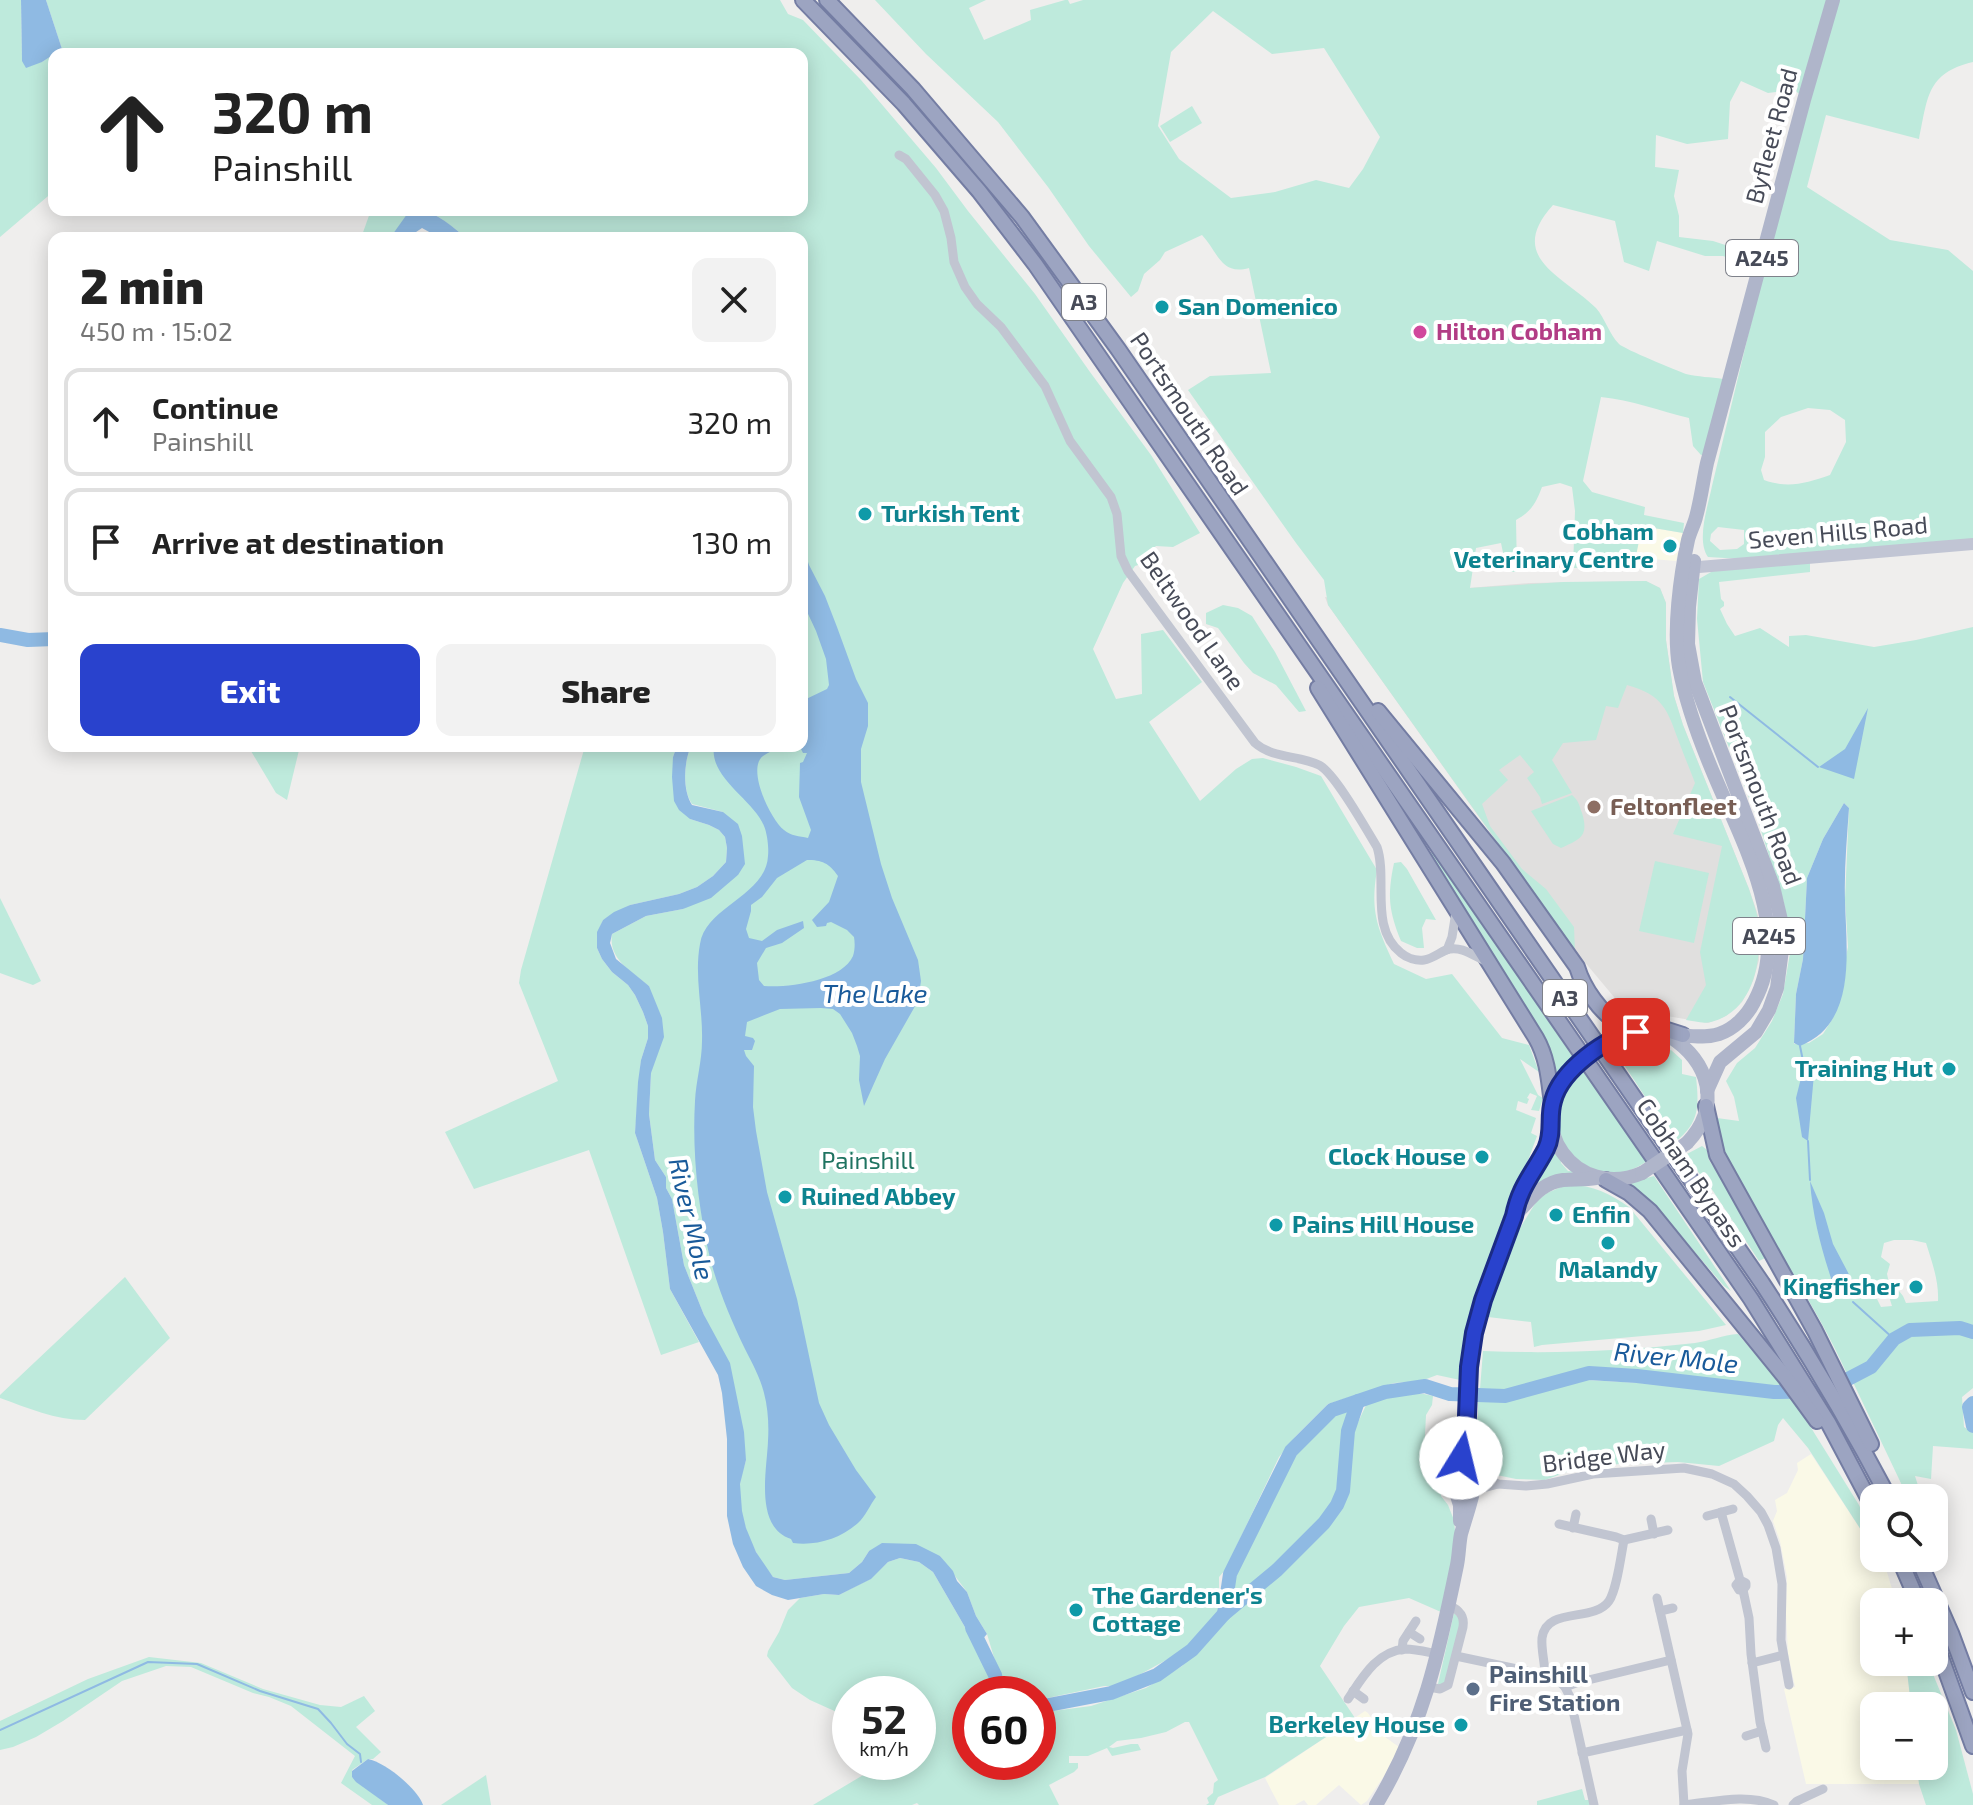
<!DOCTYPE html>
<html lang="en">
<head>
<meta charset="utf-8">
<style>
	:root { --surface:#fff; --page:#f2f2f2; --text:#222; --muted:#767676; --line:#e0e0e0; --accent:#2942cd }
	body { margin:0; font-family:"Exo 2",sans-serif; background:var(--page); color:var(--text); height:100vh; display:flex; flex-direction:column; font-size:30px; white-space:nowrap }
	* { box-sizing:border-box; margin:0 }
	p { font-size:26px; color:var(--muted) }
	.icon { flex:none; width:44px; height:44px; fill:none; stroke:currentColor; stroke-width:2; stroke-linecap:round; stroke-linejoin:round }
	.map { position:relative; flex:1; overflow:hidden }
	.sheet { position:absolute; left:48px; top:232px; width:760px; height:520px; display:flex; flex-direction:column; background:var(--surface); border-radius:16px; box-shadow:0 4px 20px #0003 }
	.sheet>* { flex:none }
	.guide { position:absolute; left:48px; top:48px; width:760px; height:168px; border-radius:16px; box-shadow:0 4px 20px #0003; background:#fff; color:var(--text); overflow:hidden }
	.fabs { position:absolute; left:1860px; top:1484px; display:grid; gap:16px }
	.fabs a { display:grid; place-items:center; width:88px; height:88px; border-radius:16px; background:var(--surface); box-shadow:0 4px 20px #0003; font-size:40px }
	.speed { position:absolute; left:832px; top:1676px; display:flex; gap:16px; font-size:40px; font-weight:700; text-align:center }
	.speed>* { display:grid; place-content:center; width:104px; height:104px; border-radius:50%; background:var(--surface); box-shadow:0 4px 20px #0003; line-height:1 }
	.speed small { font-size:20px; font-weight:400 }
	.speed .limit { border:12px solid #d22; background:#fff; color:#111 }
	.pin { position:absolute; display:grid; place-items:center; width:68px; height:68px; color:#fff; margin:-34px; border-radius:16px; box-shadow:0 4px 12px #0006 }
	.me { position:absolute; width:88px; margin:-44px; rotate:9deg; stroke-linejoin:round; filter:drop-shadow(0 0 6px #0008) }
	.turn { display:flex; align-items:center; gap:28px; height:168px; padding:0 32px; font-size:36px }
	.turn .icon { width:104px; height:104px; stroke-width:2.5 }
	.turn b { display:block; font-size:56px; line-height:68px }
	.round { display:grid; place-items:center; flex:none; width:84px; height:84px; border-radius:16px; background:var(--page) }
	.headline { display:flex; align-items:center; justify-content:space-between; height:136px; padding:0 32px }
	h1 { font-size:48px; font-weight:800; line-height:60px }
	.button { display:flex; gap:16px; margin-top:auto; padding:16px 32px }
	.button a { flex:1; height:92px; border-radius:16px; background:var(--accent); color:#fff; font-size:32px; font-weight:800; line-height:92px; text-align:center }
	.button a+a { background:var(--page); color:var(--text) }
	ul { padding:0; list-style:none }
	li { display:flex; align-items:center; gap:24px; height:108px; margin:0 16px 12px; padding:0 16px; border:4px solid var(--line); border-radius:16px }
	li div { flex:1 }
	li b { display:block; font-size:30px }
	li em { font-style:normal }
	.map>svg:first-child { display:block }
	.commercial { fill:#faf9e7 }
	.education { fill:#e0dfde }
	.green { fill:#beeadc; fill-rule:evenodd }
	.water { fill:#8fbae3; fill-rule:evenodd }
	.lines { fill:none; stroke-linecap:round; stroke-linejoin:round }
	.stream { stroke:#8fbae3; stroke-width:2 }
	.river { stroke:#8fbae3; stroke-width:14 }
	.trunk-casing { stroke:#747da3; stroke-width:18 }
	.minor { stroke:#c1c5d1; stroke-width:9 }
	.secondary { stroke:#c1c5d4; stroke-width:12 }
	.primary { stroke:#afb5ca; stroke-width:14 }
	.trunk { stroke:#9ca4c1; stroke-width:14 }
	.primary-bridge { stroke:#afb5ca; stroke-width:14 }
	.route-casing { stroke:#1b2b85; stroke-width:20 }
	.route { stroke:#2942cd; stroke-width:14 }
	.culture-dot { fill:#0f9aa8; stroke:#fff; stroke-width:3 }
	.hotel-dot { fill:#d1479c; stroke:#fff; stroke-width:3 }
	.education-dot { fill:#8d6e63; stroke:#fff; stroke-width:3 }
	.service-dot { fill:#5c6f8a; stroke:#fff; stroke-width:3 }
	.labels { text-anchor:middle; stroke-width:8; stroke-linejoin:round; paint-order:stroke }
	.shield { fill:#fff; stroke:#7e818a; stroke-width:2 }
	.shield-label { font-size:22px; font-weight:bold; fill:#474b58 }
	.street-label { font-size:24px; fill:#474b58; stroke:#fff }
	.culture-label { font-size:24px; font-weight:bold; fill:#0d838f; stroke:#fff; text-anchor:start }
	.hotel-label { font-size:24px; font-weight:bold; fill:#b23c85; stroke:#fff; text-anchor:start }
	.education-label { font-size:24px; font-weight:bold; fill:#785e54; stroke:#fff; text-anchor:start }
	.park-label { font-size:24px; fill:#1f7361; stroke:#fff }
	.service-label { font-size:24px; font-weight:bold; fill:#4e5e75; stroke:#fff; text-anchor:start }
	.water-label { font-size:26px; font-style:italic; fill:#195a9a; stroke:#fff }
</style>
</head>
<body>
<div class="map">
<svg width="1973" height="1805" viewBox="0 0 1973 1805">
	<rect width="100%" height="100%" fill="#efeeed"/>
	<g class="commercial">
		<polygon points="1641,526 1683,533 1676,561 1652,559 1634,566"/>
		<polygon points="1811,1454 1874,1550 1874,1558 1879,1558 1886,1569 1896,1602 1874,1602 1874,1662 1906,1662 1911,1706 1874,1706 1874,1766 1917,1766 1919,1784 1806,1784 1784,1689 1795,1687 1788,1653 1786,1614 1787,1577 1780,1541 1773,1521 1777,1511 1775,1500 1787,1493 1798,1470 1797,1463"/>
		<polygon points="1365,1711 1368,1713 1385,1737 1399,1747 1384,1776 1367,1801 1361,1805 1339,1785 1316,1805 1308,1805 1304,1800 1295,1805 1279,1805 1265,1778"/>
	</g>
	<polygon class="education" points="1646,581 1660,588 1666,603 1666,640 1674,696 1683,725 1749,889 1758,915 1759,960 1753,981 1742,1002 1726,1016 1708,1023 1655,1014 1619,1003 1568,942 1328,605 1325,597 1335,599 1530,583"/>
	<g class="green">
		<polygon points="0,0 21,0 22,61 42,62 54,54 54,191 0,237"/>
		<path d="M46,0H780L788,14L803,20L861,80L936,168L968,211L1035,294L1090,372L1151,455L1200,533L1173,547L1156,546L1145,556V563L1135,566L1123,583L1093,649L1116,699L1142,694L1141,634L1163,630L1202,682L1149,722L1200,801L1236,769L1252,759L1263,758L1296,767L1321,776L1377,870C1370,911 1377,927 1394,964L1426,979L1452,974L1502,1038L1529,1045L1539,1072L1520,1059L1538,1095L1543,1098L1539,1111L1531,1110L1537,1096L1530,1093L1527,1098L1529,1099L1527,1104L1518,1101L1516,1110L1536,1118L1531,1133L1537,1136L1483,1282L1460,1380L1437,1375L1421,1381L1394,1383L1328,1404L1296,1436L1279,1457L1225,1570L1219,1577V1614L1188,1648L1119,1686H1104L1038,1700V1694H1005L987,1634L976,1616L967,1592L940,1556L869,1551L862,1562L849,1573L785,1580L773,1577C752,1552 738,1518 740,1486C740,1477 744,1468 746,1460L704,1315L684,1265L672,1199L666,1188V1177L655,1160L649,1114L651,1072L655,1057L649,986C632,972 608,959 612,934L646,916L683,909L738,875L723,812L692,804C682,789 684,762 691,746H802V670L806,665L804,634L802,632V238H467L443,220L427,210H802V54H54L62,49Z"/>
		<path d="M875,0H986L969,8L984,40L1031,20L1030,10L1065,0H1068L1070,4L1083,0H1973V62C1926,73 1928,98 1919,139L1826,115L1807,187L1890,240L1948,250L1973,271V542L1759,560L1708,557C1696,540 1708,506 1712,486L1805,98L1794,90L1768,93L1741,81L1730,102L1728,139L1687,144L1656,135L1655,167L1679,170L1674,196L1679,216V237L1713,241L1750,253V265L1723,256H1705L1657,241L1649,271L1624,262L1615,221L1553,205C1505,258 1564,276 1596,308C1605,318 1609,334 1619,344C1624,349 1678,371 1686,374C1698,377 1711,377 1723,379L1705,454L1701,455L1693,446L1689,418C1660,411 1631,400 1601,397L1583,481L1592,492L1645,507L1644,515L1684,523L1683,533L1642,526L1634,566L1573,568L1575,511L1572,487L1560,483L1542,487C1536,503 1531,512 1516,520L1517,572H1507L1501,543L1476,548L1470,588L1563,582L1646,581L1660,588L1666,603V640L1674,696L1683,725L1749,889C1752,899 1756,909 1758,919C1763,957 1755,1011 1711,1022C1703,1024 1694,1021 1686,1020L1706,985L1700,952L1722,846L1673,834L1695,783C1690,769 1684,756 1679,742C1667,709 1663,695 1627,685L1618,708L1606,706L1596,740L1563,743L1552,760L1572,793L1542,804L1540,797L1527,778L1534,772L1520,755L1499,770L1508,780L1482,804L1490,826L1522,869L1546,889L1574,927L1575,951L1328,605L1324,580L1296,543L1188,390L1210,376L1271,373L1249,268C1221,276 1218,252 1202,235L1165,252L1160,260L1144,274L1138,291L1131,297L1089,246L1048,187L998,122L926,54ZM1213,11L1272,54L1324,48L1380,137L1363,169L1349,188L1316,180L1275,192L1231,198L1179,159L1158,126L1171,52ZM1808,408L1830,410L1845,420L1846,442L1830,475C1806,483 1789,489 1764,480L1761,470L1765,457V432L1781,417ZM1718,527L1744,530V544L1737,549L1720,550L1710,541L1711,534Z"/>
		<polygon points="1192,106 1202,123 1170,142 1160,126"/>
		<polygon points="371,210 412,210 390,238 361,238"/>
		<path d="M1810,561V572L1719,582L1721,599L1724,602V606L1720,609L1727,624L1735,636L1760,628L1789,647V636L1806,635L1874,647L1916,640L1973,627V1325C1950,1320 1907,1322 1888,1338C1880,1345 1877,1357 1870,1363C1864,1368 1854,1371 1847,1374C1823,1320 1789,1269 1760,1218C1740,1183 1717,1160 1717,1118L1739,1121L1734,1097L1726,1081L1737,1063L1755,1048L1772,1021L1783,994L1790,953L1784,903L1757,818L1703,682L1697,619L1699,579L1718,568ZM1844,803L1849,808L1845,899L1848,947L1833,1018L1823,1034L1809,1043L1794,1044L1796,994L1803,959L1807,878L1823,839ZM1894,1240H1912L1926,1243C1932,1262 1939,1281 1938,1301L1906,1303L1903,1296L1895,1286L1887,1290L1892,1306L1881,1307L1873,1291L1889,1283L1887,1274L1890,1264L1881,1257L1884,1243Z"/>
		<polygon points="1223,605 1238,608 1252,616 1275,652 1306,711 1299,712 1276,685 1253,673 1244,663 1218,628 1206,624 1206,613"/>
		<polygon points="248,746 300,746 287,800 276,793"/>
		<polygon points="585,746 677,746 673,757 690,819 709,825 719,830 725,837 727,848 726,862 713,876 697,887 679,894 630,905 603,920 598,932 597,948 602,959 612,972 628,985 635,995 643,1012 648,1026 648,1038 641,1060 635,1133 657,1198 663,1232 670,1289 699,1342 661,1355 589,1150 474,1189 445,1132 558,1081 519,983 521,970"/>
		<path d="M1572,795C1579,801 1579,805 1582,813C1589,836 1581,839 1561,848L1553,844L1531,811Z"/>
		<polygon points="1433,852 1573,1057 1553,1084 1554,1068 1546,1045 1428,855"/>
		<polygon points="1655,861 1709,873 1694,943 1639,931"/>
		<path d="M1401,862L1407,869L1436,920L1426,919L1422,928L1424,948H1417L1401,941C1389,911 1387,896 1394,863Z"/>
		<polygon points="0,898 41,981 33,985 0,973"/>
		<path d="M1626,1042L1656,1047L1663,1054L1671,1050L1682,1060V1074L1696,1077C1699,1105 1700,1123 1675,1142L1613,1048Z"/>
		<path d="M1582,1070L1647,1161C1610,1189 1563,1164 1556,1120C1554,1109 1561,1094 1564,1083Z"/>
		<polygon points="1556,1145 1560,1154 1561,1163 1568,1171 1575,1171 1582,1176 1529,1193"/>
		<polygon points="1702,1146 1707,1150 1709,1160 1734,1199 1767,1257 1759,1261 1713,1191 1685,1155"/>
		<polygon points="1654,1176 1731,1291 1724,1286 1650,1200 1622,1185"/>
		<path d="M1566,1185C1591,1184 1609,1193 1629,1207L1726,1325L1699,1331L1542,1345L1534,1347L1531,1322L1488,1317L1499,1276L1514,1238L1536,1202L1547,1193Z"/>
		<path d="M125,1277L170,1338L85,1420C55,1420 28,1408 0,1398V1395Z"/>
		<path d="M1738,1334L1783,1387H1773L1622,1369H1584L1505,1390L1480,1389L1483,1351C1554,1354 1625,1351 1695,1343C1709,1341 1723,1335 1738,1334Z"/>
		<polygon points="1919,1334 1965,1334 1973,1338 1973,1388 1962,1397 1964,1427 1973,1433 1973,1449 1933,1446 1931,1479 1915,1476 1922,1498 1908,1498 1852,1380 1868,1373 1881,1362 1898,1342"/>
		<polygon points="1586,1380 1658,1384 1789,1397 1805,1418 1859,1505 1874,1536 1874,1550 1808,1448 1783,1418 1778,1425 1774,1441 1719,1466 1678,1462 1619,1464 1572,1470 1545,1480 1516,1479 1492,1474 1481,1464 1474,1441 1478,1414 1478,1399 1510,1401"/>
		<polygon points="1397,1394 1424,1394 1433,1396 1432,1405 1426,1415 1424,1454 1429,1456 1440,1476 1441,1496 1448,1505 1454,1520 1456,1541 1441,1612 1409,1598 1359,1607 1344,1626 1320,1666 1355,1718 1265,1777 1218,1797 1214,1805 1206,1805 1209,1803 1207,1798 1213,1793 1214,1783 1218,1780 1189,1722 1185,1722 1166,1732 1141,1738 1117,1741 1109,1747 1113,1748 1131,1744 1138,1744 1141,1750 1112,1756 1107,1748 1088,1756 1069,1756 1069,1763 1078,1763 1078,1768 1074,1772 1049,1785 1059,1805 919,1805 917,1803 912,1805 813,1805 885,1762 918,1762 918,1694 850,1694 850,1718 810,1700 792,1688 767,1656 768,1651 779,1632 788,1610 800,1598 824,1594 839,1595 870,1579 888,1562 900,1558 919,1562 933,1572 973,1641 988,1676 993,1694 970,1694 970,1762 1038,1762 1038,1713 1091,1706 1146,1688 1182,1666 1224,1622 1312,1542 1342,1506 1346,1499 1349,1462 1353,1451 1353,1433 1367,1403 1370,1401"/>
		<polygon points="1349,1411 1341,1442 1341,1467 1339,1490 1332,1506 1291,1553 1241,1593 1236,1595 1232,1593 1236,1577 1245,1552 1299,1450 1335,1415"/>
		<polygon points="1454,1613 1461,1620 1446,1682 1442,1686 1438,1684"/>
		<polygon points="149,1657 201,1663 263,1689 320,1705 341,1707 364,1696 375,1711 356,1727 381,1752 373,1759 368,1759 352,1770 352,1777 388,1805 372,1805 341,1783 355,1756 291,1706 269,1697 253,1693 191,1667 166,1666 122,1681 63,1721 36,1737 13,1747 0,1750 0,1721 88,1679"/>
		<polygon points="1906,1662 1928,1662 1956,1730 1973,1794 1973,1805 1926,1805 1919,1784 1917,1766 1934,1766 1934,1706 1911,1706"/>
		<polygon points="486,1775 491,1805 441,1805"/>
		<polygon points="1582,1789 1585,1800 1590,1800 1591,1805 1537,1805 1537,1801"/>
	</g>
	<g class="water">
		<polygon points="21,0 46,0 62,49 42,62 26,68 22,61"/>
		<path d="M410,210C435,209 448,224 467,238H440L422,228L407,238H390Z"/>
		<path d="M802,543L809,565L825,596L837,627L856,679L868,703V726L861,749V782L881,864L892,898L918,960L921,981L918,1001L885,1059L864,1106L859,1080L860,1056L857,1046L852,1033L840,1014L833,1009L821,1008L780,1009L747,1022L745,1036L753,1038L755,1041L752,1050H744L746,1056L754,1066L753,1107L756,1131L767,1192L797,1299L819,1403L829,1425L856,1470L876,1497C870,1505 865,1517 858,1523C840,1539 816,1546 793,1543L791,1539C754,1527 767,1470 768,1441C769,1425 768,1408 764,1393C760,1377 752,1363 745,1349C731,1320 718,1289 710,1258C698,1208 692,1152 695,1101C696,1081 702,1061 702,1041C703,1009 694,976 700,944C706,906 766,896 768,856C769,847 767,833 764,826C753,799 709,778 714,746H802V701L827,689L829,685L826,659L816,631L802,601ZM793,746L800,747L803,753H807L803,762L800,763L799,797L811,830L808,838C799,836 791,836 784,830C771,820 746,769 763,756C771,750 784,747 793,746ZM807,860C822,860 829,863 838,876L829,902L812,920L817,927L826,926L827,923L831,922L847,930L854,937C855,943 855,950 853,956C842,981 788,988 764,986L759,980L757,963L766,948L782,943L804,928L803,921L777,930L762,941L749,938L746,929L751,911V905L762,897L777,878Z"/>
		<polygon points="1868,708 1854,779 1819,767 1845,749"/>
		<path d="M677,746H691C684,762 682,789 692,805L723,812L738,824L742,836L745,864L738,875L711,898L683,909L646,916L612,934L610,943L616,959L649,986L662,1018L664,1037L651,1073L649,1114L655,1160L666,1177V1188L672,1199L684,1265L704,1315L730,1363L744,1432L746,1460L740,1484L742,1511L746,1528L756,1552L773,1577L785,1580L849,1573L862,1562L869,1551L882,1543L916,1544L940,1556L953,1571L957,1581L967,1592L976,1616L987,1634L980,1642L973,1641L933,1572L919,1562L900,1558L888,1562L871,1579L839,1595L824,1594L788,1600L772,1595L756,1586L743,1567L733,1544L727,1516V1439L722,1393L718,1375L670,1289L663,1232L657,1198L635,1133L638,1082L641,1060L648,1038V1026L643,1012L635,995L628,985L612,972L602,959L597,948V932L603,920L614,912L630,905L679,894L697,887L713,876L726,862L727,848L725,837L719,830L709,825L690,819L679,810L674,801L672,777L673,757Z"/>
		<path d="M1844,803L1849,808C1847,838 1844,869 1845,900C1846,950 1858,1023 1800,1046L1794,1043L1796,994L1803,959L1807,878L1823,839Z"/>
		<polygon points="1804,1066 1814,1074 1808,1141 1802,1137 1796,1098"/>
		<path d="M1810,1181L1824,1213L1833,1244L1853,1282L1835,1291C1823,1253 1813,1222 1810,1181Z"/>
		<path d="M368,1759C385,1762 418,1789 423,1805H388L356,1782L352,1777V1771Z"/>
	</g>
	<g class="lines">
		<g class="stream">
			<polyline points="1730,697 1818,767"/>
			<polyline points="1800,1046 1804,1066"/>
			<polyline points="1808,1141 1810,1180"/>
			<polyline points="1853,1302 1894,1339"/>
			<polyline points="0,1730 148,1662 197,1664 260,1691 318,1709 331,1723 347,1744 360,1754 361,1762"/>
		</g>
		<g class="river">
			<polyline points="0,635 28,640 54,639"/>
			<polyline points="1973,1403 1969,1407 1973,1426"/>
			<polyline points="1224,1614 1230,1574 1291,1451 1332,1410 1385,1392 1425,1386 1450,1394 1505,1396 1589,1373 1637,1376 1774,1392 1825,1391 1871,1367 1894,1339 1910,1330 1960,1328 1973,1332"/>
			<polyline points="972,1628 995,1675 999,1694"/>
			<polyline points="1038,1707 1111,1693 1157,1675 1192,1650 1224,1614 1277,1570 1324,1523 1337,1505 1343,1491 1348,1431 1358,1401"/>
		</g>
		<g class="trunk-casing">
			<g id="trunk">
				<polyline points="803,0 904,104 979,191 1035,264 1751,1299 1829,1424 1874,1509"/>
				<path d="M827,0L913,89L1022,217L1118,349L1762,1283C1808,1353 1850,1424 1889,1498"/>
				<path d="M1318,688L1536,1038C1548,1059 1549,1081 1552,1104"/>
				<path d="M1378,711L1503,863L1577,967C1583,987 1601,1015 1621,1024C1629,1028 1638,1029 1647,1032"/>
				<polyline points="1639,1021 1683,1035"/>
				<polyline points="1706,1106 1717,1155 1815,1331 1871,1444"/>
				<polyline points="1606,1180 1629,1193 1650,1211 1785,1377 1817,1421"/>
				<polyline points="1899,1558 1918,1602"/>
				<polyline points="1918,1558 1951,1633 1973,1692"/>
				<polyline points="1934,1638 1973,1746"/>
			</g>
		</g>
		<g class="minor">
			<path d="M899,155L906,159L935,195L944,211L951,238L954,262L965,287L977,304L1001,327L1045,386L1070,441L1111,497L1117,514L1121,556L1128,571L1255,743C1273,759 1299,755 1319,765C1335,773 1366,829 1377,847C1388,879 1369,928 1401,953C1407,958 1416,961 1424,960C1432,959 1439,953 1446,950C1461,945 1474,956 1487,962"/>
			<polyline points="1447,950 1452,937 1456,912"/>
			<polyline points="1476,1474 1498,1484 1526,1486 1547,1484 1593,1474 1684,1468 1712,1474 1734,1484 1747,1496 1761,1512 1768,1525 1776,1548 1782,1584 1781,1640 1789,1685"/>
			<polyline points="1476,1490 1498,1484"/>
			<polyline points="1721,1512 1740,1580 1746,1583 1746,1586 1743,1590 1739,1590 1736,1585 1740,1580"/>
			<polyline points="1707,1516 1733,1509"/>
			<polyline points="1651,1519 1654,1534"/>
			<polyline points="1559,1524 1616,1537 1624,1540 1668,1530"/>
			<polyline points="1573,1528 1576,1514"/>
			<polyline points="1743,1590 1749,1618 1751,1654 1760,1722 1766,1748"/>
			<polyline points="1657,1598 1688,1734 1682,1771 1684,1805"/>
			<polyline points="1660,1611 1673,1608"/>
			<polyline points="1409,1632 1420,1639"/>
			<polyline points="1402,1650 1403,1641 1416,1621"/>
			<polyline points="1456,1656 1545,1675 1557,1679 1565,1687 1576,1683 1671,1660"/>
			<polyline points="1752,1663 1783,1655"/>
			<path d="M1545,1675C1545,1663 1541,1650 1542,1638C1546,1606 1594,1623 1609,1601C1617,1589 1621,1555 1624,1540"/>
			<path d="M1429,1687L1440,1689L1448,1685L1463,1627C1465,1615 1458,1609 1448,1605"/>
			<polyline points="1565,1687 1570,1697 1594,1805"/>
			<polyline points="1353,1691 1364,1699"/>
			<path d="M1348,1699C1362,1678 1377,1651 1405,1649C1416,1649 1427,1652 1437,1654"/>
			<polyline points="1746,1736 1762,1731"/>
			<polyline points="1582,1753 1687,1730"/>
			<path d="M1684,1805C1713,1802 1747,1793 1774,1805"/>
			<polyline points="1793,1805 1797,1801 1823,1789"/>
		</g>
		<polyline class="secondary" points="1687,568 1973,544"/>
		<g class="primary">
			<polyline points="1694,561 1689,607 1688,644 1695,682 1773,886 1781,920 1783,942 1777,988 1769,1010 1756,1032 1720,1062 1707,1091"/>
			<path d="M1671,1035C1687,1035 1703,1039 1719,1034C1734,1029 1747,1016 1754,1002C1793,931 1743,844 1715,777C1700,742 1686,704 1679,667C1673,630 1680,576 1688,540C1690,532 1694,525 1696,517C1701,499 1703,481 1707,463L1804,100L1833,0"/>
			<path d="M1669,1036C1710,1062 1722,1106 1687,1143"/>
			<path d="M1569,1071C1521,1125 1576,1201 1642,1173"/>
			<path d="M1517,1213C1531,1199 1541,1183 1563,1180C1574,1179 1585,1180 1596,1178"/>
			<polyline points="1474,1471 1466,1440 1469,1367 1474,1333 1483,1300 1514,1216 1517,1200 1528,1177 1545,1150 1552,1129"/>
			<polyline points="1460,1521 1460,1505 1452,1480 1457,1471 1465,1442"/>
			<path d="M1376,1805C1423,1727 1439,1653 1457,1565C1459,1555 1459,1544 1461,1534C1465,1520 1470,1506 1473,1492"/>
		</g>
		<use href="#trunk" class="trunk"/>
		<g class="primary-bridge">
			<polyline points="1569,1071 1614,1039"/>
			<polyline points="1642,1173 1687,1143"/>
		</g>
	</g>
	<g class="lines">
		<g class="route-casing">
			<path id="route" d="M1461,1458L1466,1440L1469,1367L1474,1333L1483,1300L1514,1216C1520,1186 1533,1174 1546,1149C1554,1133 1548,1117 1553,1101C1561,1070 1606,1037 1636,1032"/>
		</g>
		<use href="#route" class="route"/>
	</g>
	<g class="culture-dot">
		<circle cx="1162" cy="307" r="8"/>
		<circle cx="865" cy="514" r="8"/>
		<circle cx="1670" cy="546" r="8"/>
		<circle cx="1949" cy="1069" r="8"/>
		<circle cx="1482" cy="1157" r="8"/>
		<circle cx="785" cy="1197" r="8"/>
		<circle cx="1556" cy="1215" r="8"/>
		<circle cx="1276" cy="1225" r="8"/>
		<circle cx="1608" cy="1243" r="8"/>
		<circle cx="1916" cy="1287" r="8"/>
		<circle cx="1076" cy="1610" r="8"/>
		<circle cx="1461" cy="1725" r="8"/>
	</g>
	<circle class="hotel-dot" cx="1420" cy="332" r="8"/>
	<circle class="education-dot" cx="1594" cy="807" r="8"/>
	<circle class="service-dot" cx="1473" cy="1689" r="8"/>
	<g class="labels">
		<g class="shield">
			<rect x="1726" y="240" width="72" height="36" rx="6"/>
			<rect x="1062" y="284" width="44" height="36" rx="6"/>
			<rect x="1733" y="918" width="72" height="36" rx="6"/>
			<rect x="1543" y="980" width="44" height="36" rx="6"/>
		</g>
		<g class="shield-label">
			<text x="1762" y="266">A245</text>
			<text x="1084" y="310">A3</text>
			<text x="1769" y="944">A245</text>
			<text x="1565" y="1006">A3</text>
		</g>
		<g class="street-label">
			<text transform="translate(1772 136) rotate(-75)" y="8">Byfleet Road</text>
			<text transform="translate(1189 414) rotate(56)" y="8">Portsmouth Road</text>
			<text transform="translate(1838 533) rotate(-5)" y="8">Seven Hills Road</text>
			<text transform="translate(1192 621) rotate(55)" y="8">Beltwood Lane</text>
			<text transform="translate(1760 795) rotate(69)" y="8">Portsmouth Road</text>
			<text transform="translate(1691 1173) rotate(56)" y="8">Cobham Bypass</text>
			<text transform="translate(1604 1457) rotate(-7)" y="8">Bridge Way</text>
		</g>
		<g class="culture-label">
			<text x="1178" y="315">San Domenico</text>
			<text x="881" y="522">Turkish Tent</text>
			<text x="1654" y="540" text-anchor="end">Cobham<tspan x="1654" dy="28">Veterinary Centre</tspan></text>
			<text x="1933" y="1077" text-anchor="end">Training Hut</text>
			<text x="1466" y="1165" text-anchor="end">Clock House</text>
			<text x="801" y="1205">Ruined Abbey</text>
			<text x="1572" y="1223">Enfin</text>
			<text x="1292" y="1233">Pains Hill House</text>
			<text x="1608" y="1278" text-anchor="middle">Malandy</text>
			<text x="1900" y="1295" text-anchor="end">Kingfisher</text>
			<text x="1092" y="1604">The Gardener's<tspan x="1092" dy="28">Cottage</tspan></text>
			<text x="1445" y="1733" text-anchor="end">Berkeley House</text>
		</g>
		<g class="hotel-label">
			<text x="1436" y="340">Hilton Cobham</text>
		</g>
		<g class="education-label">
			<text x="1610" y="815">Feltonfleet</text>
		</g>
		<g class="park-label">
			<text x="868" y="1169">Painshill</text>
		</g>
		<g class="service-label">
			<text x="1489" y="1683">Painshill<tspan x="1489" dy="28">Fire Station</tspan></text>
		</g>
		<g class="water-label">
			<text x="875" y="1003">The Lake</text>
			<text transform="translate(691 1219) rotate(77)" y="9">River Mole</text>
			<text transform="translate(1676 1358) rotate(6)" y="9">River Mole</text>
		</g>
	</g>
</svg>
<div class="fabs">
<a><svg class="icon" aria-label="search" viewBox="0 0 24 24"><circle cx="10" cy="10" r="6"/><path d="M15 15l6 6"/></svg></a>
<a>+</a>
<a>−</a>
</div>
<div class="speed"><div>52<small>km/h</small></div><div class="limit">60</div></div>
<div class="pin" style="left:1636px;top:1032px;background:#d93025"><svg class="icon" aria-label="arrive" viewBox="0 0 24 24"><path d="M6 21V4h12l-3 4 3 4H6"/></svg></div>
<svg class="me" style="left:1461px;top:1458px" viewBox="-20 -20 40 40"><circle r="19" fill="#fff"/><path d="M0-13L10 11 0 6-10 11z" fill="#2942cd"/></svg>
<div class="guide">
<div class="turn"><svg class="icon" aria-label="ahead" viewBox="0 0 24 24"><path d="M12 20V5M6 11l6-6 6 6"/></svg><div><b>320 m</b>Painshill</div></div>
</div>
<section class="sheet">
<div class="headline"><div><h1>2 min</h1><p>450 m · 15:02</p></div><a class="round"><svg class="icon" aria-label="close" viewBox="0 0 24 24"><path d="M6 6l12 12M18 6L6 18"/></svg></a></div>
<ul>
<li><svg class="icon" aria-label="ahead" viewBox="0 0 24 24"><path d="M12 20V5M6 11l6-6 6 6"/></svg><div><b>Continue</b><p>Painshill</p></div><em>320 m</em></li>
<li><svg class="icon" aria-label="arrive" viewBox="0 0 24 24"><path d="M6 21V4h12l-3 4 3 4H6"/></svg><div><b>Arrive at destination</b></div><em>130 m</em></li>
</ul>
<div class="button"><a>Exit</a><a>Share</a></div>
</section>
</div>
</body>
</html>
